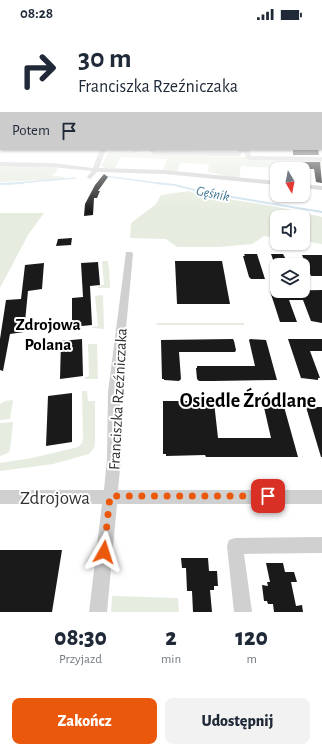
<!DOCTYPE html>
<html lang="pl">
<head>
<meta charset="utf-8">
<style>
	:root { --surface:#fff; --page:#f2f2f3; --text:#1f2937; --muted:#747a83; --accent:#ea580c }
	body { margin:0; font-family:"Alegreya Sans",sans-serif; background:var(--page); color:var(--text); height:100vh; display:flex; flex-direction:column; font-size:15px; white-space:nowrap }
	* { box-sizing:border-box; margin:0 }
	p { font-size:13px; color:var(--muted) }
	.icon { flex:none; width:22px; height:22px; fill:none; stroke:currentColor; stroke-width:2; stroke-linecap:round; stroke-linejoin:round }
	.map { position:relative; height:584px; overflow:hidden }
	.sheet { display:flex; flex-direction:column; background:var(--surface); flex:1 }
	.sheet>* { flex:none }
	.top-card { position:absolute; left:0px; top:0px; width:322px; height:122px; box-shadow:0 1px 3px #0004; background:#fff; color:var(--text); overflow:hidden }
	.needle { width:26px; rotate:170deg }
	.fabs { position:absolute; left:270px; top:134px; display:grid; gap:8px }
	.fabs a { display:grid; place-items:center; width:40px; height:40px; border-radius:8px; background:var(--surface); box-shadow:0 1px 3px #0004; font-size:20px }
	.pin { position:absolute; display:grid; place-items:center; width:34px; height:34px; color:#fff; margin:-17px; border-radius:8px; box-shadow:0 2px 6px #0006 }
	.me { position:absolute; width:44px; margin:-22px; rotate:6deg; stroke-linejoin:round; filter:drop-shadow(0 0 3px #0008) }
	.turn { display:flex; align-items:center; gap:14px; height:84px; padding:0 12px; font-size:18px }
	.turn .icon { width:52px; height:52px; stroke-width:2.5 }
	.turn b { display:block; font-size:28px; line-height:34px }
	.then { display:flex; align-items:center; height:38px; padding:0 12px; background:#0003; gap:8px; font-size:15px }
	.eta { display:flex; justify-content:space-evenly; align-items:center; height:68px; text-align:center }
	.eta b { font-size:24px; font-weight:800; line-height:28px }
	.button { display:flex; gap:8px; margin-top:auto; padding:8px 12px }
	.button a { flex:1; height:46px; border-radius:8px; background:var(--accent); color:#fff; font-size:16px; font-weight:800; line-height:46px; text-align:center }
	.button a+a { background:var(--page); color:var(--text) }
	.status { display:flex; justify-content:space-between; align-items:center; height:28px; padding:0 20px; background:var(--surface); direction:ltr }
	.status svg { height:11px; fill:currentColor }
	.map>svg:first-child { display:block }
	.green { fill:#e6ecdf }
	.lines { fill:none; stroke-linecap:round; stroke-linejoin:round }
	.stream-far1 { stroke:#cfe2ee; stroke-width:1.5 }
	.stream { stroke:#cfe2ee; stroke-width:2 }
	.building { fill:#1a1a1a }
	.minor { fill:#d0d0d0; fill-rule:evenodd }
	.route { stroke:#ea580c; stroke-width:7; stroke-dasharray:0 12.6 }
	.labels { text-anchor:middle; stroke-width:4; stroke-linejoin:round; paint-order:stroke }
	.far-water-label { font-size:14px; font-style:italic; fill:#3f7597; stroke:#fff }
	.street-label { font-size:16px; fill:#333; stroke:#fff }
	.neighbourhood-label { font-size:17px; font-weight:bold; fill:#000; stroke:#fff }
	.near-street-label { font-size:19px; fill:#333; stroke:#fff }
	.near-neighbourhood-label { font-size:20px; font-weight:bold; fill:#000; stroke:#fff }
</style>
</head>
<body>
<div class="status"><b>08:28</b><svg viewBox="0 0 49 12"><path d="M0 12V9h3v3zM5 12V6h3v6zM10 12V3h3v9zM15 12V0h3v12zM26 1h20v11H26zM47 4h2v5h-2z"/></svg></div>
<div class="map">
<svg width="322" height="584" viewBox="0 0 322 584">
	<rect width="100%" height="100%" fill="#fff"/>
	<g class="green">
		<polygon points="134,121 138,121 137,125 196,126 196,128 246,129 243,121 247,132 322,133 322,136 287,136 288,141 241,138 239,151 208,144 209,136 180,135 178,143 163,142 167,131 121,129 115,140 104,140 101,138 108,125 133,124"/>
		<polygon points="0,137 54,139 58,141 52,148 64,149 64,151 0,154"/>
		<polygon points="188,163 199,166 278,179 322,189 322,216 303,213 303,189 277,189 277,210 264,208 252,216 219,219 177,219 166,211 130,210 131,195 155,177 161,167"/>
		<polygon points="0,185 44,185 28,207 0,260"/>
		<polygon points="102,233 108,233 108,237 109,237 110,260 98,260 98,258 104,257"/>
		<polygon points="103,267 104,301 92,300 92,299 98,298 95,268"/>
		<polygon points="156,295 244,295 244,297 157,297"/>
		<polygon points="88,316 97,316 98,351 85,351 85,349 89,348"/>
		<polygon points="82,363 87,363 88,373 95,373 95,415 94,420 89,426 53,436 0,443 0,435 32,430 78,419 82,415 83,411"/>
		<polygon points="13,372 10,391 0,392 0,376 5,373"/>
		<polygon points="13,394 10,422 8,425 0,428 0,395"/>
		<polygon points="112,568 178,570 179,584 111,584"/>
	</g>
	<g class="lines">
		<g class="stream-far1">
			<polyline points="104,148 164,156"/>
			<polyline points="6,156 75,150"/>
		</g>
		<g class="stream">
			<polyline points="156,155 175,157 202,164 322,184"/>
			<polyline points="0,156 23,155"/>
		</g>
	</g>
	<g class="building">
		<polygon points="293,121 318,121 319,127 293,127"/>
		<polygon points="294,134 320,134 322,155 316,154 314,141 294,141"/>
		<polygon points="104,146 108,149 98,163 100,163 97,170 94,170 93,187 84,188 85,176 95,157"/>
		<polygon points="72,210 71,217 56,218 58,211"/>
		<polygon points="244,226 257,226 265,251 251,251 249,249 243,228 245,228"/>
		<polygon points="271,226 283,226 289,237 275,237"/>
		<polygon points="302,227 322,227 322,248 311,248"/>
		<polygon points="175,233 222,233 230,276 177,276"/>
		<polygon points="98,234 100,257 90,258 92,297 72,299 72,270 83,269 81,235"/>
		<polygon points="44,235 42,261 28,263 24,304 10,306 3,343 0,342 0,311 6,272 21,271 25,237"/>
		<polygon points="322,262 322,295 311,293 303,272 289,272 297,294 280,294 270,263"/>
		<polygon points="82,311 83,348 60,351 61,313"/>
		<polygon points="233,311 234,313 236,322 235,324 179,324 181,351 179,353 164,352 164,351 162,351 161,312"/>
		<polygon points="250,311 266,312 277,352 213,353 199,353 197,351 196,340 197,340 197,338 255,338 249,312"/>
		<polygon points="288,311 322,311 322,323 310,323 320,350 318,350 318,352 301,350"/>
		<polygon points="72,365 72,414 46,418 48,368"/>
		<polygon points="163,373 206,373 206,374 214,374 218,410 271,410 263,375 283,375 298,429 206,429 205,427 166,428 166,426 163,426"/>
		<polygon points="306,379 322,379 322,429 321,429"/>
		<polygon points="0,522 62,522 52,584 0,584"/>
		<polygon points="181,530 208,530 209,543 217,543 218,558 214,558 214,562 210,562 212,584 193,584 192,563 187,563 186,540 182,540"/>
		<polygon points="266,535 283,535 285,544 294,544 297,554 291,554 296,578 302,577 303,584 274,584 273,576 268,576 267,573 264,573 262,557 268,558 267,554 270,554"/>
	</g>
	<g class="lines">
		<g class="minor">
			<rect x="321" y="111" width="1" height="4"/>
			<polygon points="100,121 106,121 99,140 165,142 277,153 277,157 165,146 97,144 90,151 87,149 92,143 52,139 0,138 0,134 52,135 93,140"/>
			<polygon points="148,121 154,121 156,123 238,124 238,121 249,121 251,128 322,129 322,133 249,132 246,130 244,124 239,128 154,127"/>
			<polygon points="303,156 322,158 322,162 303,160"/>
			<polygon points="126,224 132,224 133,226 120,364 121,431 118,462 322,462 322,476 117,476 107,584 89,584 102,476 0,476 0,462 104,462 107,431 108,364"/>
			<polygon points="322,509 322,525 244,526 252,584 234,584 227,518 229,512 235,510"/>
		</g>
	</g>
	<linearGradient id="sky" x2="0" y2="1"><stop stop-color="#9ec6ea"/><stop offset="0.56" stop-color="#fff"/><stop offset="1" stop-color="#fff" stop-opacity="0"/></linearGradient>
	<rect width="322" height="183" fill="url(#sky)"/>
	<g class="lines">
		<polyline class="route" points="104,524 110,468 268,468"/>
	</g>
	<g class="labels">
		<g class="far-water-label">
			<text transform="translate(213 165) rotate(11)" y="5">Gęśnik</text>
		</g>
		<g class="street-label">
			<text transform="translate(117 371) rotate(-87)" y="6">Franciszka Rzeźniczaka</text>
		</g>
		<g class="neighbourhood-label">
			<text x="48" y="302">Zdrojowa<tspan x="48" dy="20">Polana</tspan></text>
		</g>
		<g class="near-street-label">
			<text x="55" y="476">Zdrojowa</text>
		</g>
		<g class="near-neighbourhood-label">
			<text x="248" y="379">Osiedle Źródlane</text>
		</g>
	</g>
</svg>
<div class="fabs">
<a><svg class="needle" viewBox="-14 -14 28 28"><path d="M0-13l5 13h-10z" fill="#e53935"/><path d="M0 13l5-13h-10z" fill="#747a83"/></svg></a>
<a><svg class="icon" aria-label="sound" viewBox="0 0 24 24"><path d="M4 9h4l5-4v14l-5-4H4zM17 9q2 3 0 6"/></svg></a>
<a><svg class="icon" aria-label="layers" viewBox="0 0 24 24"><path d="M12 4l9 5-9 5-9-5zM3 14l9 5 9-5"/></svg></a>
</div>
<div class="pin" style="left:268px;top:468px;background:#d93025"><svg class="icon" aria-label="arrive" viewBox="0 0 24 24"><path d="M6 21V4h12l-3 4 3 4H6"/></svg></div>
<svg class="me" style="left:104px;top:524px" viewBox="-20 -20 40 40"><path d="M0-17L14 15 0 8-14 15z" fill="#ea580c" stroke="#fff" stroke-width="4"/></svg>
<div class="top-card">
<div class="turn"><svg class="icon" aria-label="right" viewBox="0 0 24 24"><path d="M7 20v-9h11M14 6l5 5-5 5"/></svg><div><b>30 m</b>Franciszka Rzeźniczaka</div></div>
<div class="then">Potem<svg class="icon" aria-label="arrive" viewBox="0 0 24 24"><path d="M6 21V4h12l-3 4 3 4H6"/></svg></div>
</div>
</div>
<section class="sheet">
<div class="eta">
<div><b>08:30</b><p>Przyjazd</p></div>
<div><b>2</b><p>min</p></div>
<div><b>120</b><p>m</p></div>
</div>
<div class="button"><a>Zakończ</a><a>Udostępnij</a></div>
</section>
</body>
</html>
